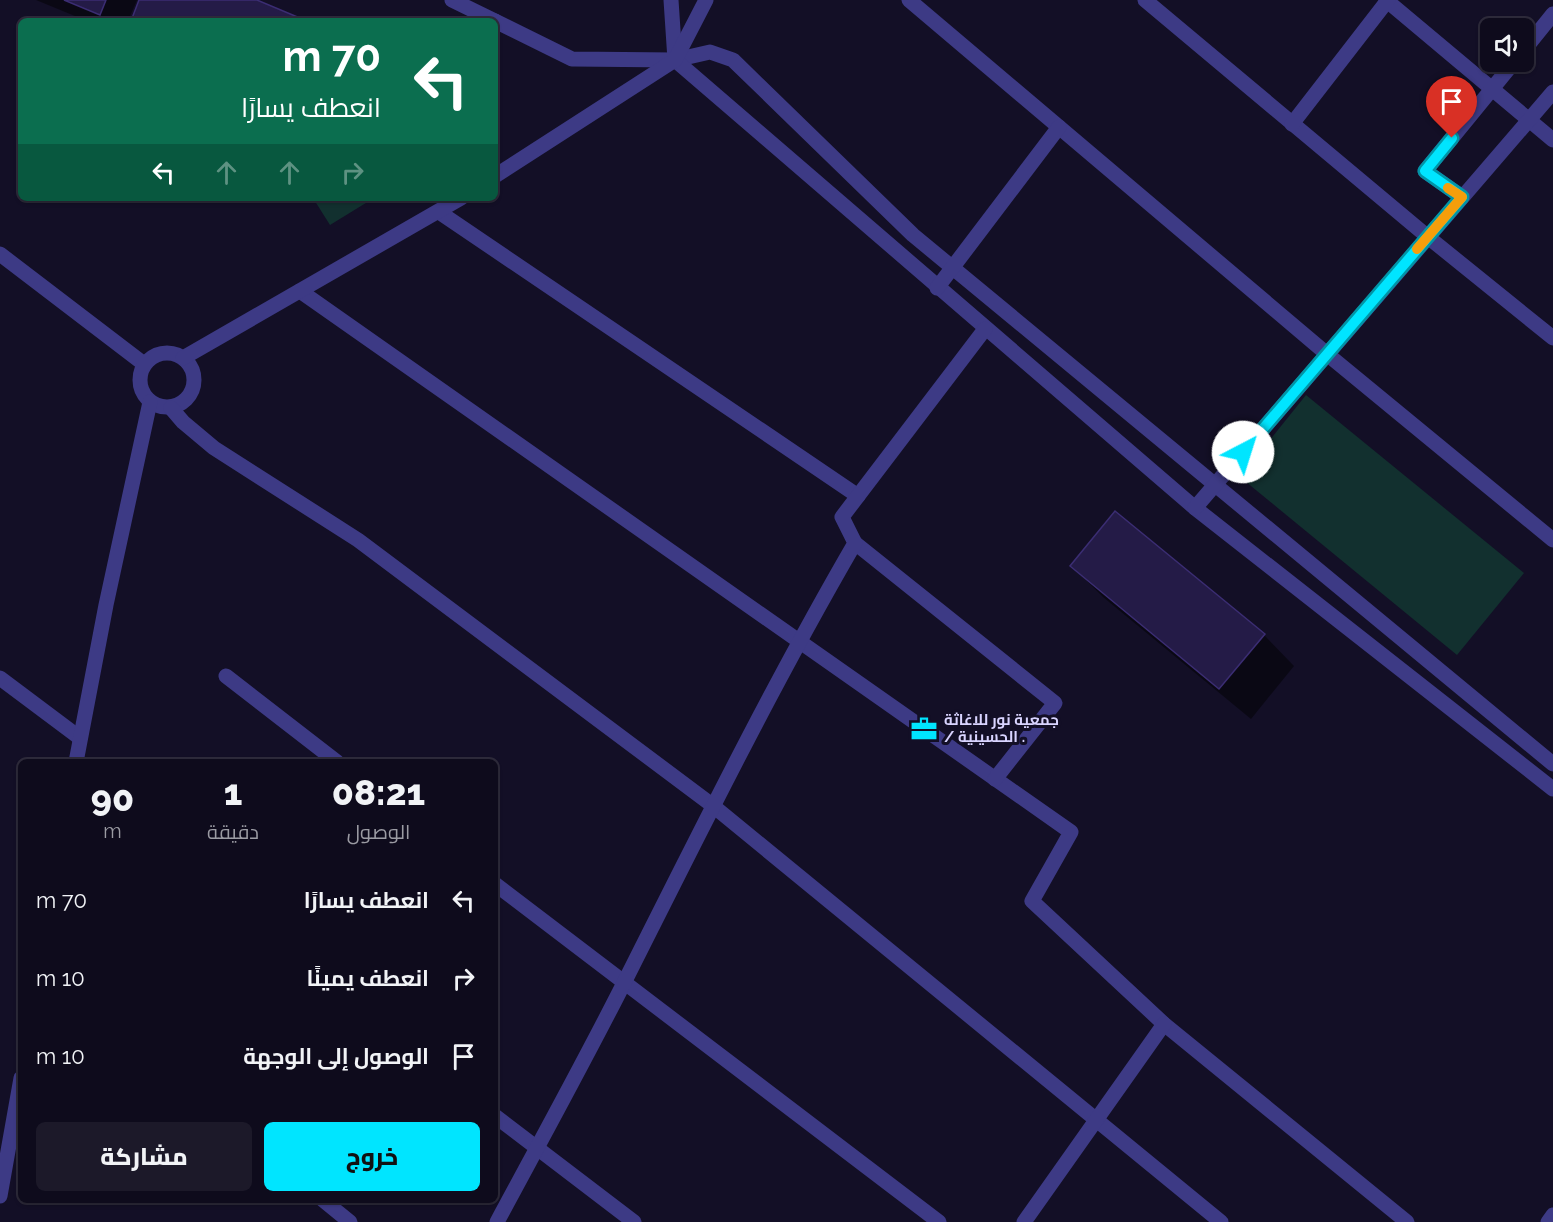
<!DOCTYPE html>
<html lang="ar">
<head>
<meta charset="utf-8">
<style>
	:root { --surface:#0e0b1c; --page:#1c1929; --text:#f1f3f6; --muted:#9b9ba3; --line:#2e2b3b; --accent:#00e5ff }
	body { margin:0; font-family:Raleway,Cairo,sans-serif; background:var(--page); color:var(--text); direction:rtl; height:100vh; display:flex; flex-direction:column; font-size:22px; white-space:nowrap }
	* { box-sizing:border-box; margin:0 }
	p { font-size:20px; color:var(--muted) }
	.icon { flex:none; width:33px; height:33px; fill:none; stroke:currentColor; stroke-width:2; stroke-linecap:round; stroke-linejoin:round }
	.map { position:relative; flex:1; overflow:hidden; direction:ltr }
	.details { position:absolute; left:18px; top:759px; width:480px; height:444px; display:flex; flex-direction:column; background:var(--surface); border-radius:9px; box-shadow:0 2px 4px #0004,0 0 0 2px var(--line); direction:rtl }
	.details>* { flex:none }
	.guide { position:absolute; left:18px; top:18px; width:480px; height:183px; border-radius:9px; box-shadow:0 2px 4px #0004,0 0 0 2px var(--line); direction:rtl; background:#0b6e4f; color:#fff; overflow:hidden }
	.fabs { position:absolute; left:1480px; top:18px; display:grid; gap:12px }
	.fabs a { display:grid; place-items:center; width:54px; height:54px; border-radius:9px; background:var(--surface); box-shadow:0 2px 4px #0004,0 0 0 2px var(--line); font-size:30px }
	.pin { position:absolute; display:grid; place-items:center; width:51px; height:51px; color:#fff; margin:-62px -26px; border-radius:50% 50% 50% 0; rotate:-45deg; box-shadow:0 0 6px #0007 }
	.pin .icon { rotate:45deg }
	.me { position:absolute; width:66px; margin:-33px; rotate:40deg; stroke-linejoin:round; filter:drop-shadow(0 0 4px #0008) }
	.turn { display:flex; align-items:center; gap:21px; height:126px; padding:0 18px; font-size:27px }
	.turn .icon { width:78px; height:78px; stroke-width:2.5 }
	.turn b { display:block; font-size:42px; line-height:51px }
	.lanes { display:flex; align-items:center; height:57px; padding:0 18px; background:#0003; justify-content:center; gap:30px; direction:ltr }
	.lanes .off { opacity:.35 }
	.eta { display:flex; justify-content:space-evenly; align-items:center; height:102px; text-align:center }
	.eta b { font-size:36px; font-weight:800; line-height:42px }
	.button { display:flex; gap:12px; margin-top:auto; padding:12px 18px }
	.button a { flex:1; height:69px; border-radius:9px; background:var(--accent); color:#111; font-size:24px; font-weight:800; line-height:69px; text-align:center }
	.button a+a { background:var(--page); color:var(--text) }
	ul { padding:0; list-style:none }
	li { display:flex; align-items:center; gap:18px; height:78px; padding:0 18px }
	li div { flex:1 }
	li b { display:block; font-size:22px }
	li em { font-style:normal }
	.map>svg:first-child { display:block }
	.green { fill:#12302f }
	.shadow { fill:#0007 }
	.building { fill:#241b47; stroke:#3b2d73; stroke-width:1.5 }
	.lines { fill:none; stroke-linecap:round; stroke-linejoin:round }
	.minor { stroke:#3d3a85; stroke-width:15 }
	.route-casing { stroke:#0095a6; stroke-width:15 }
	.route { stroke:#00e5ff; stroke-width:10 }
	.slow { stroke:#f59e0b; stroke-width:10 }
	.labels { text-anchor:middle; stroke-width:6; stroke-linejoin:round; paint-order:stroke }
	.poi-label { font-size:15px; font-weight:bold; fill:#d9d4ff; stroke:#130f26; text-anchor:start }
</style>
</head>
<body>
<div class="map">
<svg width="1553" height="1222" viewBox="0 0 1553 1222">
	<rect width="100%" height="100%" fill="#130f26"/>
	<g class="green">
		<polygon points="313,198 374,198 330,225"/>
		<polygon points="1306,395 1524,573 1457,655 1240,477"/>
	</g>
	<g class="shadow">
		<polygon points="36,0 137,0 128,21 87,21"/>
		<polygon points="1072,566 1264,635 1294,666 1251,719 1103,597"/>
	</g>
	<g class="building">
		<polygon points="64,0 106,0 100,15"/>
		<polygon points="139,0 257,0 307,21 131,21"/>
		<polygon points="1115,511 1265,634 1219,689 1070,566"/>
	</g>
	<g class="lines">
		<g class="minor">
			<polyline points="452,0 495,21"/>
			<polyline points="671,0 675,60 710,52 733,60 913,235 1553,764"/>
			<polyline points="909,0 1327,354 1553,540"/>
			<polyline points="1145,0 1428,237 1553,338"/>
			<polyline points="1386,0 1553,140"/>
			<polyline points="495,21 572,59 675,60 1195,508 1553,789"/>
			<polyline points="1524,50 1553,14"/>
			<polyline points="1292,124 1388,0"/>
			<polyline points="495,176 675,60 706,0"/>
			<polyline points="1462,197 1425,171 1514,62"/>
			<polyline points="439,212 858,496"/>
			<polyline points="0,254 144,364"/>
			<polyline points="937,288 1059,127"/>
			<polyline points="300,291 1071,832 1032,901 1164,1024 1407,1222"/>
			<circle cx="167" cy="380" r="27"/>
			<polyline points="183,358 461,198"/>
			<polyline points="171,408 183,422 214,448 358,540 712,805 1221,1222"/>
			<polyline points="1195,508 1553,92"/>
			<polyline points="855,543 1055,703 995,779"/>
			<polyline points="226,676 337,762"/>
			<polyline points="0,678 80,738"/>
			<polyline points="76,762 106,605 150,402"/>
			<polyline points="495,884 939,1222"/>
			<polyline points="495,1116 634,1222"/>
			<polyline points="0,1196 21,1078"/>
			<polyline points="323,1200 350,1222"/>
			<path d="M497,1222C540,1142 584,1062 625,981C699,834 772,686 855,543L842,517L985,329"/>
			<polyline points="1024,1222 1164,1024"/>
			<polyline points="1548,1222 1553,1215"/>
		</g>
	</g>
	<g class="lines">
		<g class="route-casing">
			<polyline id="route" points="1243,452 1462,197 1425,171 1452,138"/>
		</g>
		<use href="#route" class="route"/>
		<polyline class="slow" points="1417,249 1462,197 1448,188"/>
	</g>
	<defs>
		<g id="office-bare" transform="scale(2.07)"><path d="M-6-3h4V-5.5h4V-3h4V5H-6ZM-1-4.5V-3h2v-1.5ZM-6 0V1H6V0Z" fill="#00e5ff" stroke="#130f26" stroke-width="2.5" paint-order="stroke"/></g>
	</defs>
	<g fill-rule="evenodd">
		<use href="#office-bare" x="924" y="729"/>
	</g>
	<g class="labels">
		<g class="poi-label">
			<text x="944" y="725">جمعية نور للاغاثة<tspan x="944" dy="17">/ الحسينية .</tspan></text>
		</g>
	</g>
</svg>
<div class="fabs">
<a><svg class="icon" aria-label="sound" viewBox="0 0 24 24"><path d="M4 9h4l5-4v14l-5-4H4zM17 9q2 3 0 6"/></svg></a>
</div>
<div class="pin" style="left:1452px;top:138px;background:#d93025"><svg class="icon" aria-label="arrive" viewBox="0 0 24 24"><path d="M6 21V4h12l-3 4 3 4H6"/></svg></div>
<svg class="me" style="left:1243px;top:452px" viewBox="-20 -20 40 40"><circle r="19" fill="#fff"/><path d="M0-13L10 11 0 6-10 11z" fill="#00e5ff"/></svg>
<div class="guide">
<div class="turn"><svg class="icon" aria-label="left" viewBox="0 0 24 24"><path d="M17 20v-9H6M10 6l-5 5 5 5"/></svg><div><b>70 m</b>انعطف يسارًا</div></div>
<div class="lanes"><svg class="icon" aria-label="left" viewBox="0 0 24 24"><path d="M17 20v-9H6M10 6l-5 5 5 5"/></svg><svg class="icon off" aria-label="ahead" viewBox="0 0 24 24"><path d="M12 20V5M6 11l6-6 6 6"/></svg><svg class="icon off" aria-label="ahead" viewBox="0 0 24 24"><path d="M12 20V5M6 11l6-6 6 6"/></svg><svg class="icon off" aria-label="right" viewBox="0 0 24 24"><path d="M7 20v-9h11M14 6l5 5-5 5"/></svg></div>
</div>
<section class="details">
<div class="eta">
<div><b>08:21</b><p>الوصول</p></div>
<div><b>1</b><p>دقيقة</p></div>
<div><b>90</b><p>m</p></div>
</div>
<ul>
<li><svg class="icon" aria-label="left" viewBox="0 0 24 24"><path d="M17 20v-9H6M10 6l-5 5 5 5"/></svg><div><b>انعطف يسارًا</b></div><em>70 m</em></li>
<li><svg class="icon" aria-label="right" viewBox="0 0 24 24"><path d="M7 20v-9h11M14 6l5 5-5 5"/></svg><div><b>انعطف يمينًا</b></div><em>10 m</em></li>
<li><svg class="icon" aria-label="arrive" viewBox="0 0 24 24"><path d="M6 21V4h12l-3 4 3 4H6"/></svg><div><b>الوصول إلى الوجهة</b></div><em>10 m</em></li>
</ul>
<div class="button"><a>خروج</a><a>مشاركة</a></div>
</section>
</div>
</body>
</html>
